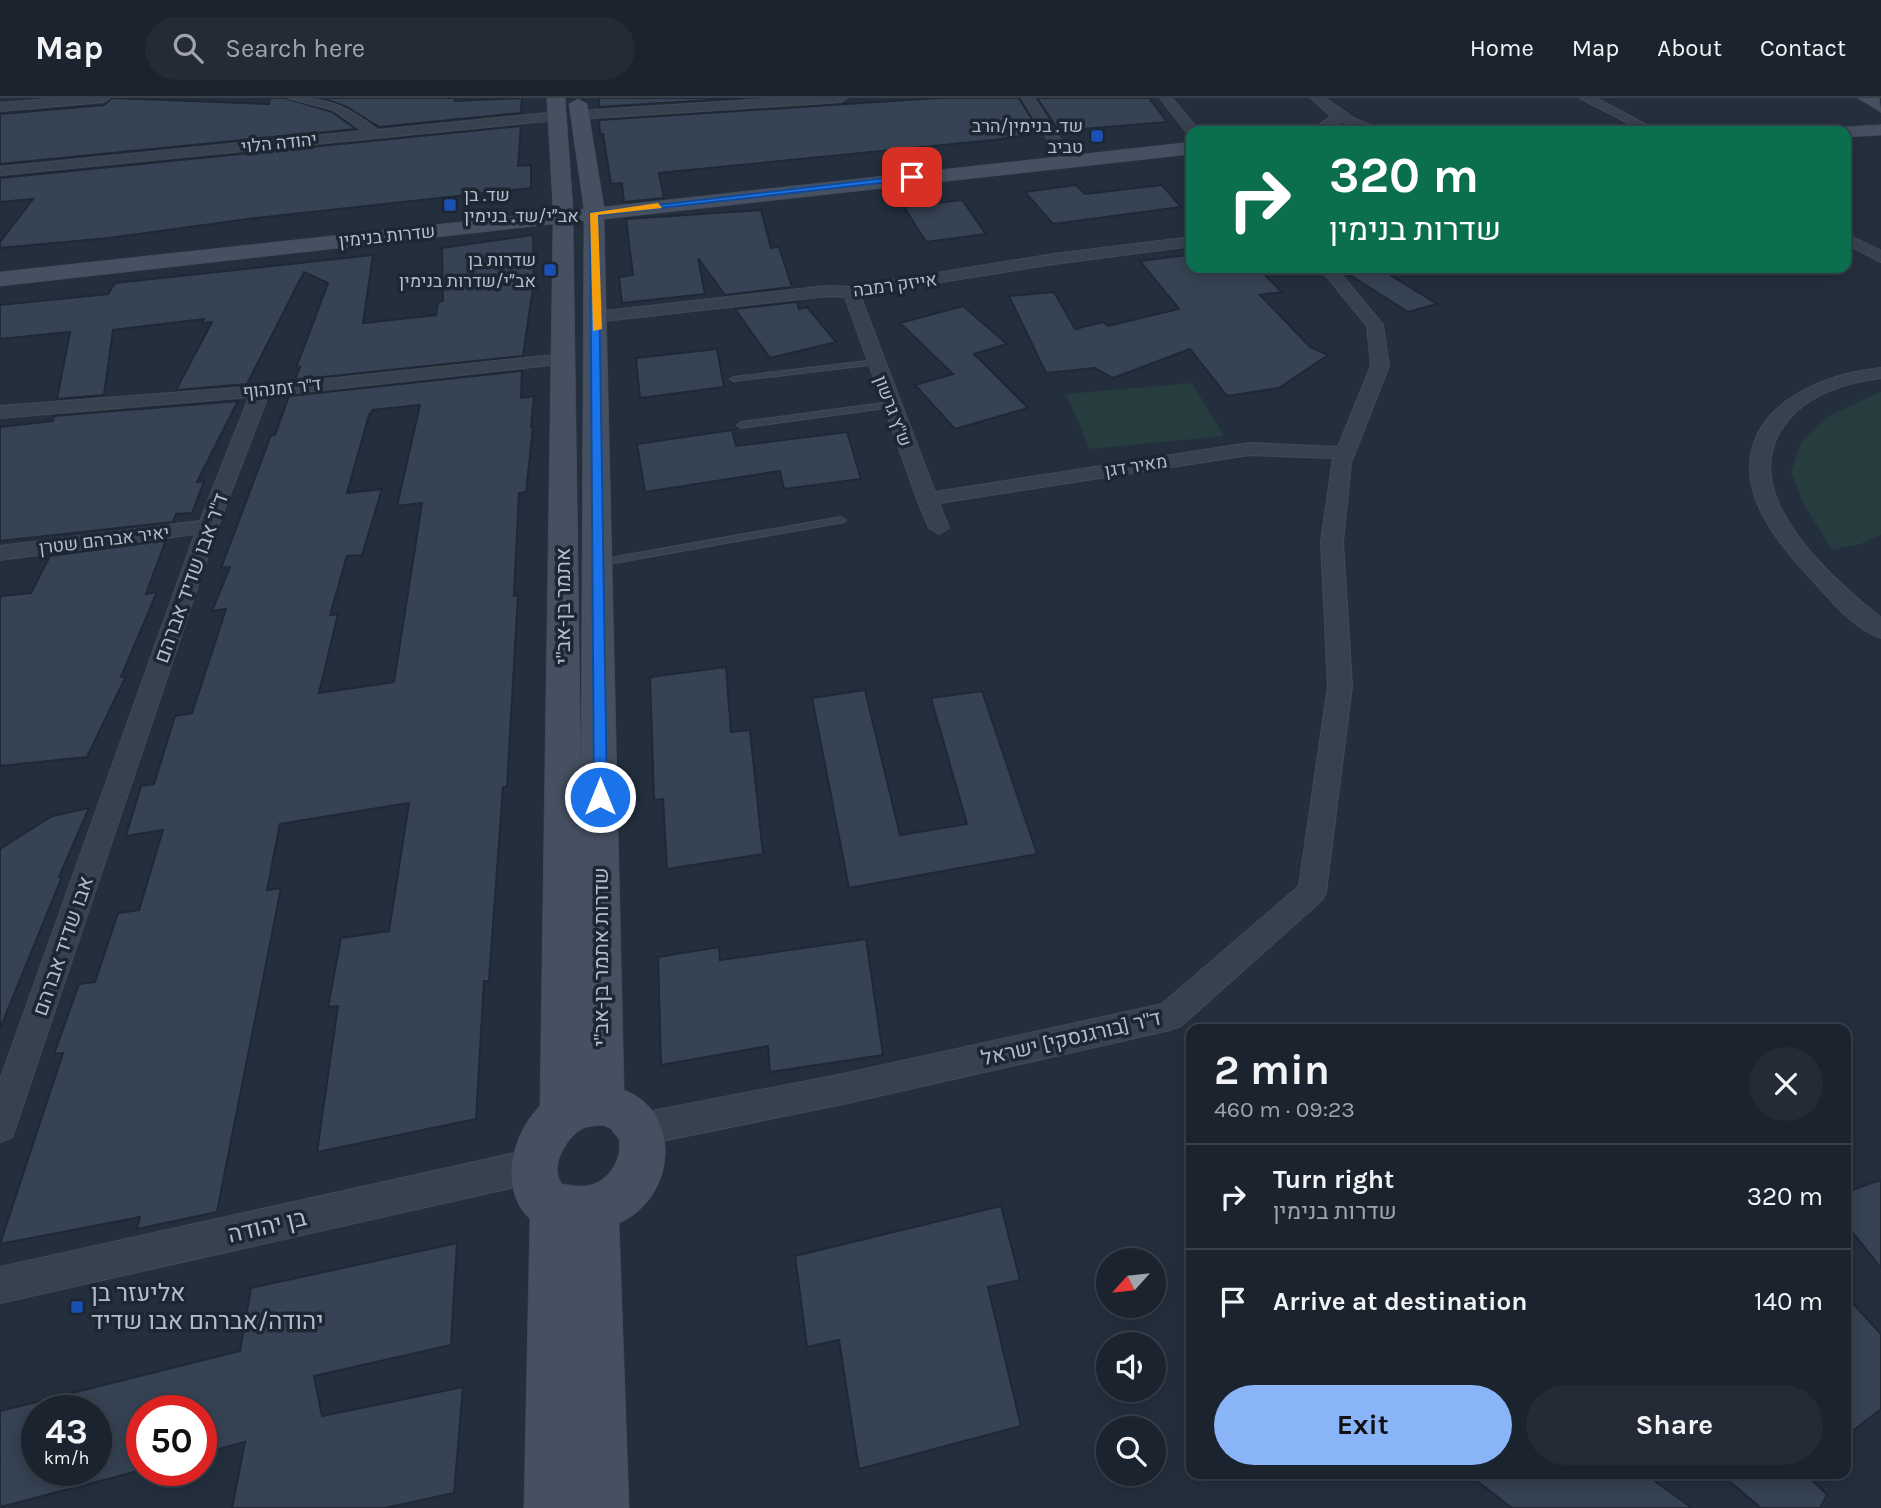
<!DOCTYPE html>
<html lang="en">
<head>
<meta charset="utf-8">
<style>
	:root { --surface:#1b232e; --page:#242b36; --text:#f1f3f6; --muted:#a0a4aa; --line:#39404a; --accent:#8ab4f8 }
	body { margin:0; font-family:Karla,Heebo,sans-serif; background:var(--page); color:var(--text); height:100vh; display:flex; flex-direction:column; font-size:26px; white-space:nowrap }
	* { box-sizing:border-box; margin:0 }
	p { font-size:23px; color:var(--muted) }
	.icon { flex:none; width:38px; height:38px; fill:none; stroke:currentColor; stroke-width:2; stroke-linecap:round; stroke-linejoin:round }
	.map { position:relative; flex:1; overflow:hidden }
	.panel { position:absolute; left:1186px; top:926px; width:665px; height:455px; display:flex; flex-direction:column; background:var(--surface); border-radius:14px; box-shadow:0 4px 18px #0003,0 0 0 2px var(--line) }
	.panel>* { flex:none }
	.hud { position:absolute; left:1186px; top:28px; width:665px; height:147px; border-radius:14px; box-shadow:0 4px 18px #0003,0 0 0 2px var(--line); background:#0b6e4f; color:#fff; overflow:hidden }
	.needle { width:46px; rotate:243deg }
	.buttons { position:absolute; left:1096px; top:1150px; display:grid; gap:14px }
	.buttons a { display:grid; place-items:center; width:70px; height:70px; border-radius:50%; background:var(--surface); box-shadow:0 4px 18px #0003,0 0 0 2px var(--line); font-size:35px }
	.speed { position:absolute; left:21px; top:1297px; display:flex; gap:14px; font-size:35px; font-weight:700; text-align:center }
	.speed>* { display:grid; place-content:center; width:91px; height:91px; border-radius:50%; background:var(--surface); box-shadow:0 4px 18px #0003,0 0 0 2px var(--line); line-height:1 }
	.speed small { font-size:18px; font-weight:400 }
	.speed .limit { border:10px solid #d22; background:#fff; color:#111 }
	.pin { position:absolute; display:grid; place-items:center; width:60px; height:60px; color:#fff; margin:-30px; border-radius:14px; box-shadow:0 4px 10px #0006 }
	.me { position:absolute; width:77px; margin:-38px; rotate:0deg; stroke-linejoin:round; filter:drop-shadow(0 0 5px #0008) }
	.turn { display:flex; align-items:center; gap:24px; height:147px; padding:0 28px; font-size:32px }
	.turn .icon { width:91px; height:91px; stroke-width:2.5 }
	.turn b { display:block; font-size:49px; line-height:60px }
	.round { display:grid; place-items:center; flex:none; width:74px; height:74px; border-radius:37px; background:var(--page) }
	.head { display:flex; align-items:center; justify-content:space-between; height:119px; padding:0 28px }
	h1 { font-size:42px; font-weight:700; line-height:52px }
	.button { display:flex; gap:14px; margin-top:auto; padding:14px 28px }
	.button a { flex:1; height:80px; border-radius:42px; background:var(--accent); color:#111; font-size:28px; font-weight:700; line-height:80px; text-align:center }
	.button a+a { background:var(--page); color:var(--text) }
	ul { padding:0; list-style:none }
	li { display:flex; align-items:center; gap:21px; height:105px; padding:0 28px; border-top:2px solid var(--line) }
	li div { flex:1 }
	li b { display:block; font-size:26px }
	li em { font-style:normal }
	header { display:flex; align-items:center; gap:42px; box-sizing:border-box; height:98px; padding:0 35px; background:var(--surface); border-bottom:2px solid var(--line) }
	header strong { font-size:33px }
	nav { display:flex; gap:38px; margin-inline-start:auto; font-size:24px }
	.search { width:490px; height:63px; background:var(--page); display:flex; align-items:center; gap:18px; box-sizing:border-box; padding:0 24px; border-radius:38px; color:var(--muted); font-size:26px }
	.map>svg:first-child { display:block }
	.green { fill:#263c3f }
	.building { fill:#364354; stroke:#1f2835; stroke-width:2; fill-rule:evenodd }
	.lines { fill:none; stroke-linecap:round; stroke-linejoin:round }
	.lane-casing { stroke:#414a57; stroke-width:2 }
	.street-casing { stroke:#414a57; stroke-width:2 }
	.secondary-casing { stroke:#414a57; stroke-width:1 }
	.lane { fill:#38414e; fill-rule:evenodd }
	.street { fill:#38414e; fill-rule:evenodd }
	.secondary { fill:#465061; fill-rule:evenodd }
	.route { fill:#1a73e8; stroke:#114b97; stroke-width:2 }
	.slow { fill:#f59e0b }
	.transit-dot { fill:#1a4fb4; stroke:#1d2633; stroke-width:2.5 }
	.labels { text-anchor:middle; stroke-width:7; stroke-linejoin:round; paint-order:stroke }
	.far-poi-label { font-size:18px; fill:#b4bcc9; stroke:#1d2633; text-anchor:end }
	.far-street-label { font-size:18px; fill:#b4bcc9; stroke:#1d2633 }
	.street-label { font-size:21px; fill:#b4bcc9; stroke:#1d2633 }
	.near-street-label { font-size:24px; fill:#b4bcc9; stroke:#1d2633 }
	.near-poi-label { font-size:24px; fill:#b4bcc9; stroke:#1d2633; text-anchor:start }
</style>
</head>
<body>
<header>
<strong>Map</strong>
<div class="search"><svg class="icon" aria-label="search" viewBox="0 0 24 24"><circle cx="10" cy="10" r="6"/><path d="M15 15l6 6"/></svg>Search here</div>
<nav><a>Home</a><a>Map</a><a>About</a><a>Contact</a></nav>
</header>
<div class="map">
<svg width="1881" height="1410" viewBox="0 0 1881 1410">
	<rect width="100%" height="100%" fill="#242f3e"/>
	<g class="green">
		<polygon points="1192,285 1224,338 1090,351 1066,296"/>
		<polygon points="1881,294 1881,437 1860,446 1832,452 1803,405 1791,374 1801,344 1828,318"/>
	</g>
	<g class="building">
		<polygon points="112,0 269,6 270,0 285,0 332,14 356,31 0,66 0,16 104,7"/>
		<polygon points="322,0 454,0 455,3 522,0 521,15 379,29 347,9"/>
		<polygon points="599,0 743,0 599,9"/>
		<polygon points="939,0 1019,0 1040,35 994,42 659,75 664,100 624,104 622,85 611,86 603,36 600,36 599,22"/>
		<polygon points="1037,0 1149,0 1167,24 1059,33"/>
		<polygon points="521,28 518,68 531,67 531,90 248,121 109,140 0,150 0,144 33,101 0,104 0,80"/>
		<polygon points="1076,87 1085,96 1162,87 1181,109 1053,126 1025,94"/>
		<polygon points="962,102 986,136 926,144 904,109"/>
		<polygon points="761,112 771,150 779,149 792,189 725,197 698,160 705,196 622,205 619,179 633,177 626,121"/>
		<polygon points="533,137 534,183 523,258 295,282 300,269 296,270 328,185 304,174 247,286 176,292 212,224 202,225 204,221 113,232 104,297 57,301 70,234 0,241 0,207 108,196 115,185 373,157 363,225 436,217 438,204 443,203 442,150"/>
		<polygon points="1188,157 1192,170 1203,173 1258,170 1282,194 1260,197 1310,249 1328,257 1279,290 1227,298 1190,251 1113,280 1095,270 1046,275 1009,198 1054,194 1075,231 1103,224 1108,228 1179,211 1140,163"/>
		<polygon points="1339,170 1379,170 1437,206 1408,214"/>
		<polygon points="797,204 799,211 807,209 836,244 770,260 735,211"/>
		<polygon points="963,208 1007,246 974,256 1028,310 955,331 915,287 953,276 900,225"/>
		<polygon points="717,251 724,289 640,300 636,260"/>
		<path d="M522,273L521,300L534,298L531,329H533L526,394L519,395L514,498L518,497L507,689H503L489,883H484L476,1021L317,1054L338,908L328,909L341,840L389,833L409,705L280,726L267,792L281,790L217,1114L137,1131L140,1119L0,1146L63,955L54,956L79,886L95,884L118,815L139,812L163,732L126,738L141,688L154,686L175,618L192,615L226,511L212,513L230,469L221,470L271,337H275L289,298ZM420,307L397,408L422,405L394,584L319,595L338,516L330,517L347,458L362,457L382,391L347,395L369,317L373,312Z"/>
		<polygon points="238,303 197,384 204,383 192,415 176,416 173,424 0,443 0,329 53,323 54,318"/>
		<polygon points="732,332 736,348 847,334 861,381 784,391 780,373 645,394 637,346"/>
		<polygon points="166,442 146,496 157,494 121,579 126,578 87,659 0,668 0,498 31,495 50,458"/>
		<polygon points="726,569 731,634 750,632 763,756 667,771 663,701 654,702 650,579"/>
		<polygon points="865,592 900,737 967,726 931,600 982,593 1037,756 849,790 812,600"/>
		<polygon points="89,710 59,779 62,779 0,931 0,751 52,718"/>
		<polygon points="866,841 883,957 770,974 768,948 661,967 658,859 719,849 720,862"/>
		<polygon points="1881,1082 1881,1170 1846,1126 1846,1094"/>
		<polygon points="1001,1108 1020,1182 988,1189 1021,1328 859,1371 839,1242 807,1249 795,1158"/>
		<path d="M457,1145L451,1247L314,1278L322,1318L463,1289L454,1395L385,1410H232L245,1344L201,1356V1312H142V1372L0,1409V1313L240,1253L251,1190ZM37,1312H96V1372H37Z"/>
		<polygon points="1846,1198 1881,1236 1881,1311 1846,1338"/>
		<polygon points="1468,1376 1645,1376 1692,1410 1512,1410"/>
		<polygon points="1721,1376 1806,1376 1827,1397 1820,1410 1761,1410"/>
	</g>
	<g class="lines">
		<g class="lane-casing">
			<g id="lane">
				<polygon points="875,262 879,264 878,266 734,283 730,281 734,279"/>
				<polygon points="890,304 894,307 893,309 741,330 737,327 741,324"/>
				<polygon points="841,419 846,422 844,424 598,468 593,465 598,462"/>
			</g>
		</g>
		<g class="street-casing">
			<g id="street">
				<polygon points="62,0 110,0 104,4 0,13 0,5"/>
				<path d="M288,0C332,0 343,7 378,32L557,14L563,18L557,22L0,77V69L363,33L333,12Z"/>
				<polygon points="784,0 847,0 841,4 579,21 573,17 579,13"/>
				<polygon points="1022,0 1034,0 1074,62 1072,65 1062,65"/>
				<polygon points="1160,0 1172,0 1199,33 1188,36"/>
				<polygon points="1311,0 1325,0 1355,21 1386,33 1368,33 1341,23 1328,33 1310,33 1331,18"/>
				<polygon points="1580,0 1596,0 1658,33 1643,33"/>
				<polygon points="1846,136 1881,153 1881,164 1846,146"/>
				<polygon points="1192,139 1192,148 1054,166 860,197 935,394 1249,345 1338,349 1371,268 1367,228 1320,170 1336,170 1383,227 1389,268 1351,365 1343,444 1352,588 1326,794 1322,802 1181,928 1170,932 843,1006 642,1047 630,1042 626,1031 630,1020 642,1015 843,976 1162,906 1299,788 1328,588 1321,444 1333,360 1249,357 939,405 949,430 939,436 929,430 917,401 845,199 827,198 596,224 588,219 596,214 827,188 851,189 1054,156"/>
				<polygon points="563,256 569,257 572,261 569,265 268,298 218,428 16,1028 12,1039 0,1044 0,982 195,436 0,462 0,448 200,423 249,299 0,320 0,308 261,288"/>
				<path d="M1881,270V280C1844,285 1805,296 1783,329C1736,397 1832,481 1881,520V540C1857,533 1832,504 1816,486C1788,456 1751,415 1750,372C1749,304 1826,276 1881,270Z"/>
				<polygon points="533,1051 545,1056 550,1068 545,1080 533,1085 0,1205 0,1169"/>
			</g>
		</g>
		<g class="secondary-casing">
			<g id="secondary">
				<path d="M547,0H565L573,112L584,111L569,6L578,1L587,6L604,109L1192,44V56L604,121L624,992C684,1015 675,1101 619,1125L629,1410H524L530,1121C498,1091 512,1036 540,1008L553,126L0,188V174L553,114ZM584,123L581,684L573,124ZM602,1027L610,1030L619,1041C623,1061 608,1086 585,1088C578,1089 569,1087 562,1086C549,1070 565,1042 580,1032C586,1028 595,1028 602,1027Z"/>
				<polygon points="1858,0 1879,0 1881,14"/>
				<polygon points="1881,27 1881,37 1846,39 1846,33 1838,33 1846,29"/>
			</g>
		</g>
		<use href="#lane" class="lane"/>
		<use href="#street" class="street"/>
		<use href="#secondary" class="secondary"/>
	</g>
	<polygon class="route" points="912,77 915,81 598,117 607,699 605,704 594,704 590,115"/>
	<polygon class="slow" points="658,105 662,110 598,117 602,231 593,233 590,115"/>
	<g class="transit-dot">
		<rect x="1090" y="31" width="14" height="14" rx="3.5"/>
		<rect x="443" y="100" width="14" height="14" rx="3.5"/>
		<rect x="543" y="165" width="14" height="14" rx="3.5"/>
		<rect x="70" y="1202" width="14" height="14" rx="3.5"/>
	</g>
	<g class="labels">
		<g class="far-poi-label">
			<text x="1083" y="34">שד. בנימין/הרב<tspan x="1083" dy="21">טביב</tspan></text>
			<text x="464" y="103" text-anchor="start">שד. בן<tspan x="464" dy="21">אב״י/שד. בנימין</tspan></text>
			<text x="536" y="168">שדרות בן<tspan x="536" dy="21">אב״י/שדרות בנימין</tspan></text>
		</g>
		<g class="far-street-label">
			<text transform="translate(279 45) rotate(-6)" y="6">יהודה הלוי</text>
			<text transform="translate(387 138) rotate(-6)" y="6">שדרות בנימין</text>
			<text transform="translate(895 187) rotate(-8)" y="6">אייזק רמבה</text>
			<text transform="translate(282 290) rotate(-6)" y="6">ד"ר זמנהוף</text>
			<text transform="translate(893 313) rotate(69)" y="6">ש"ץ גרשון</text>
			<text transform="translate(1136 368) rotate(-9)" y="6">מאיר דגן</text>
			<text transform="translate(104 442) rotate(-7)" y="6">יאיר אברהם שטרן</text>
		</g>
		<g class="street-label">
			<text transform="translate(191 480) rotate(-70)" y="7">ד"ר אבו שדיד אברהם</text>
			<text transform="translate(563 508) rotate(-90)" y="7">אתמר בן-אב"י</text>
			<text transform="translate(63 848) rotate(-71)" y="7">אבו שדיד אברהם</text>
			<text transform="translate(601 859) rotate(-90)" y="7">שדרות אתמר בן-אב"י</text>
			<text transform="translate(1071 940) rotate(-13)" y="7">ד"ר [בורגנסקי] ישראל</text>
		</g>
		<g class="near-street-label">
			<text transform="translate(267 1128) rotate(-13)" y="8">בן יהודה</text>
		</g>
		<g class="near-poi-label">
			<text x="91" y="1203">אליעזר בן<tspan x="91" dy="28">יהודה/אברהם אבו שדיד</tspan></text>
		</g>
	</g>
</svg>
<div class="buttons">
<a><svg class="needle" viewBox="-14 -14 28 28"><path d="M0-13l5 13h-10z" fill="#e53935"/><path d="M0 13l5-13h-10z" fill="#a0a4aa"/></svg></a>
<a><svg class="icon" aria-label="sound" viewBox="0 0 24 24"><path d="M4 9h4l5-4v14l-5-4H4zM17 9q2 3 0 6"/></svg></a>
<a><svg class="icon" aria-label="search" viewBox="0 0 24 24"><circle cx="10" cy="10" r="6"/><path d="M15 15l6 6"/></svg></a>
</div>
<div class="speed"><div>43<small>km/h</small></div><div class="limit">50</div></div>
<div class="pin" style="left:912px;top:79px;background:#d93025"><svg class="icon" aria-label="arrive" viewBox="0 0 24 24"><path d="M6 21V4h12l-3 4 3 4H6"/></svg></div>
<svg class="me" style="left:600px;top:699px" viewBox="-20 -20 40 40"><circle r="17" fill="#1a73e8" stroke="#fff" stroke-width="3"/><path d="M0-11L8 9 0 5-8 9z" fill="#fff"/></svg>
<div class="hud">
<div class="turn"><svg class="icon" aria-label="right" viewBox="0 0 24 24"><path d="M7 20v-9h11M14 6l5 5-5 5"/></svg><div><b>320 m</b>שדרות בנימין</div></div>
</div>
<section class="panel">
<div class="head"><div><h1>2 min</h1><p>460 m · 09:23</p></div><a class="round"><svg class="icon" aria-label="close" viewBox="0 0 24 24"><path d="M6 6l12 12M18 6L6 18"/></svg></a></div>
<ul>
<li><svg class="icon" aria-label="right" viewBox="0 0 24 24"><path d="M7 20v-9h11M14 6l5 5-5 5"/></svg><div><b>Turn right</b><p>שדרות בנימין</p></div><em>320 m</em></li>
<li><svg class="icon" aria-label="arrive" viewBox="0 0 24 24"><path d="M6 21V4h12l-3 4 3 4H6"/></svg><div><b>Arrive at destination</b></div><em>140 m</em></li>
</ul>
<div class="button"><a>Exit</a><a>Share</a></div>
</section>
</div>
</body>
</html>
